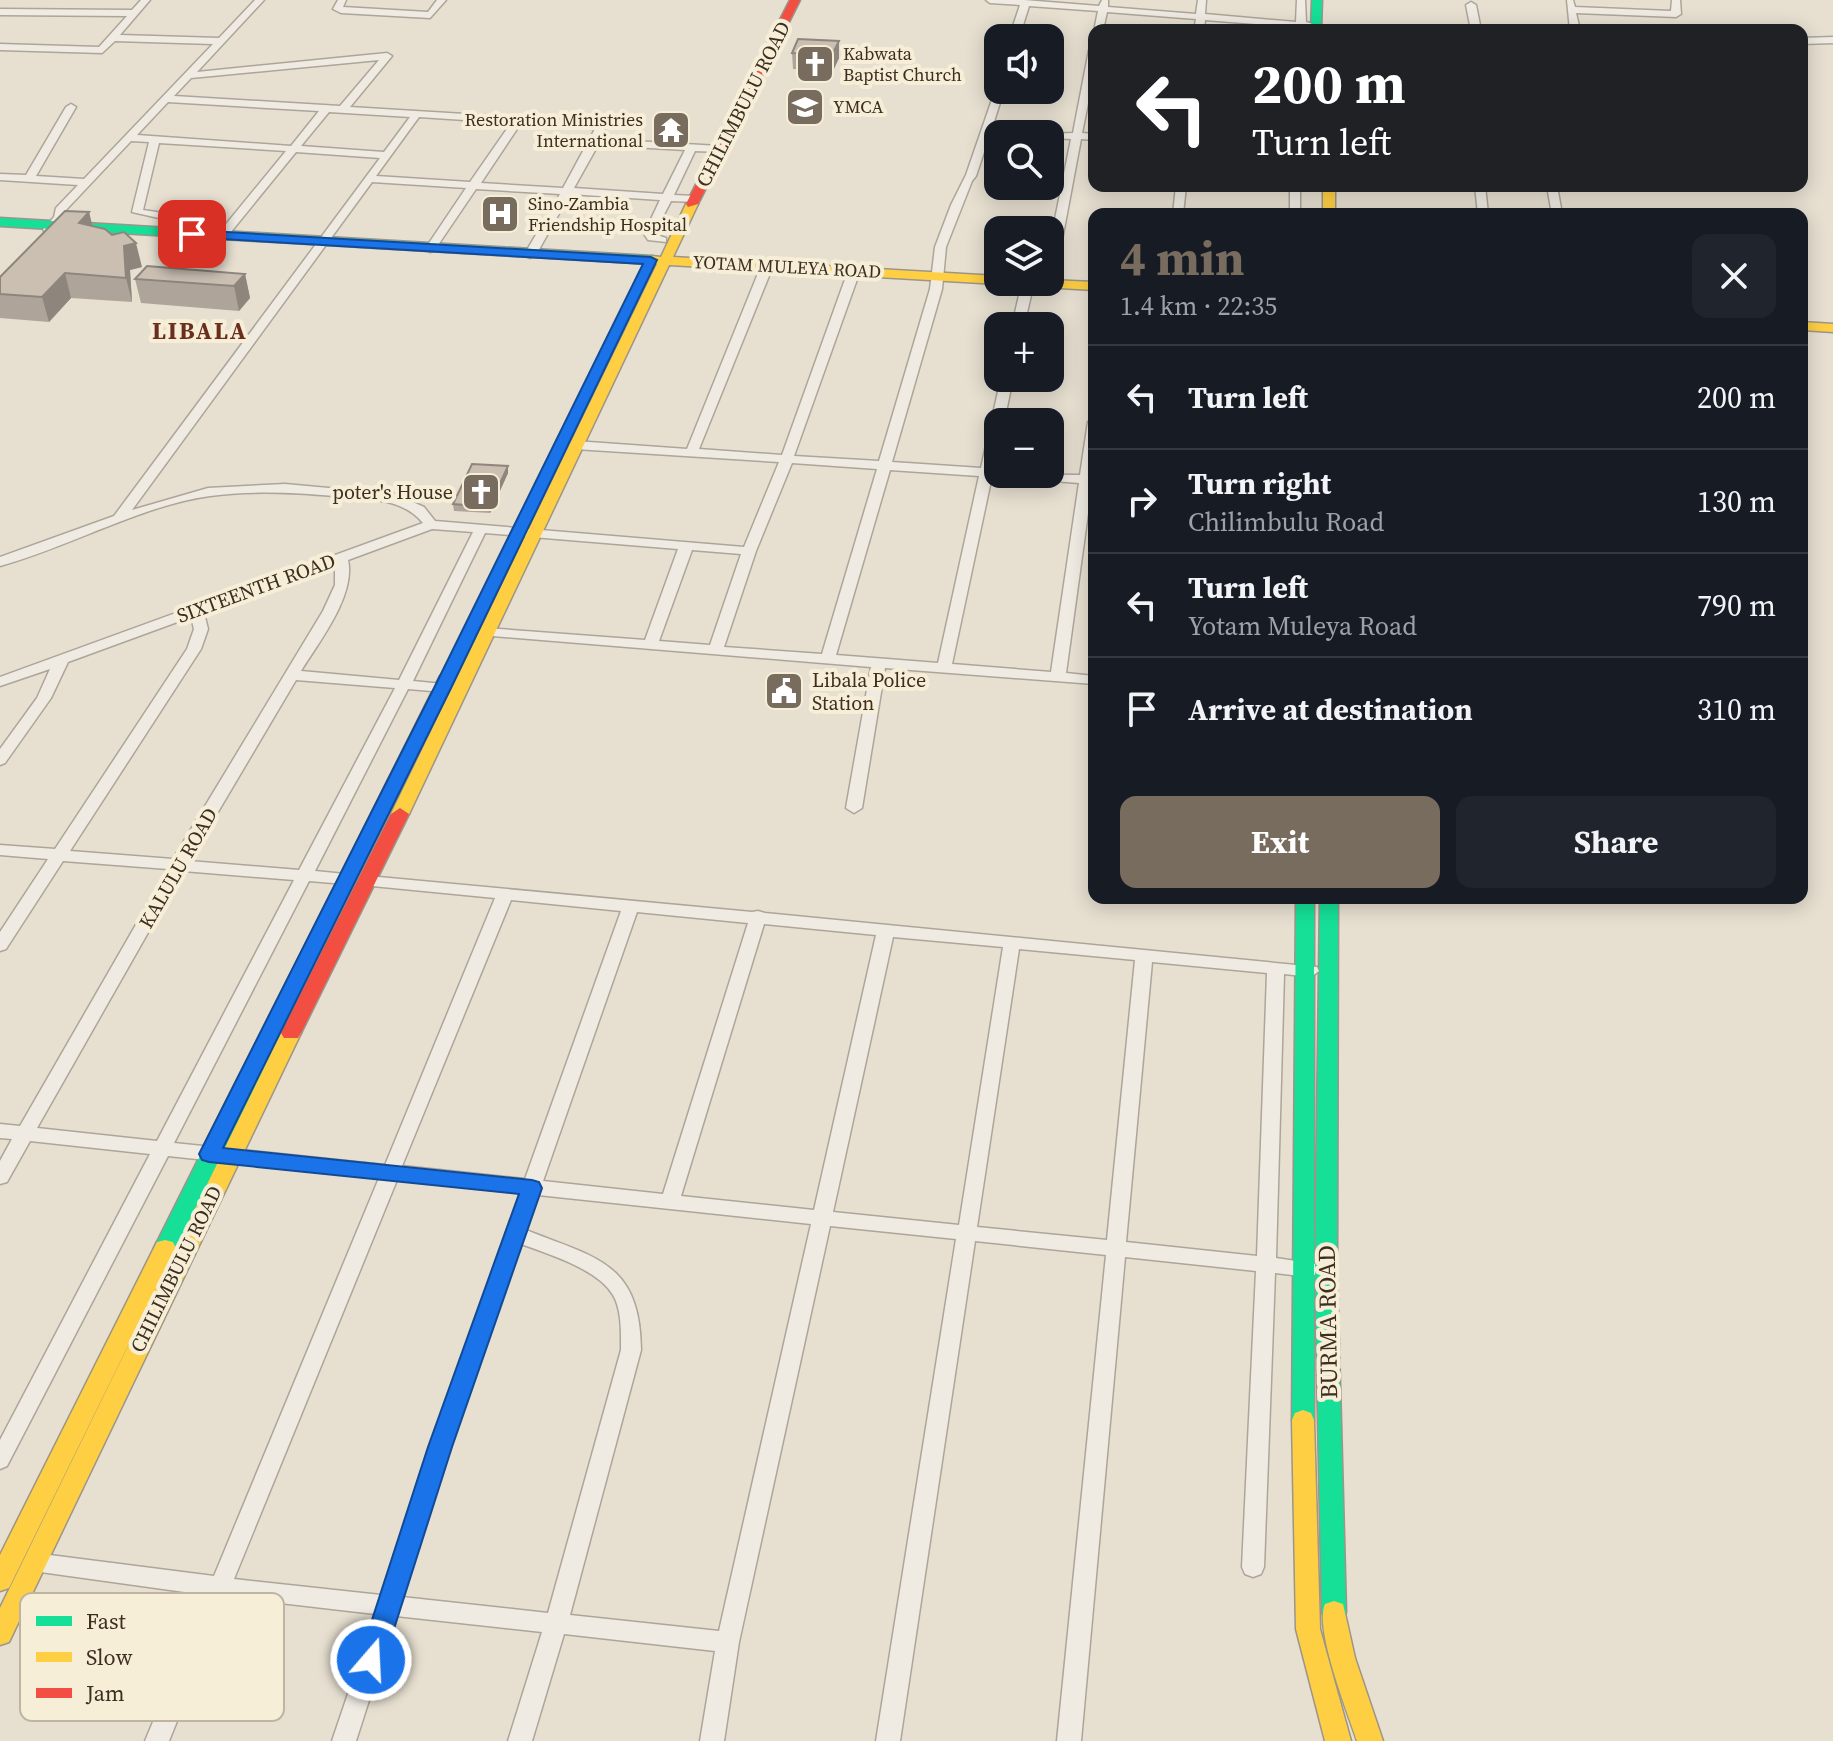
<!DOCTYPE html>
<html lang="en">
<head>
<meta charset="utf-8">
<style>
	:root { --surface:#171b24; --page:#20242c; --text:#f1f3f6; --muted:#9ea1a6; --line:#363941; --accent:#786c5e }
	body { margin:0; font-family:"Source Serif 4",serif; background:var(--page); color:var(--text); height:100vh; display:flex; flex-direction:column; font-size:30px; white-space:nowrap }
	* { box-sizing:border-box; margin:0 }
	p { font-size:26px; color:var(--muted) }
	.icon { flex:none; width:44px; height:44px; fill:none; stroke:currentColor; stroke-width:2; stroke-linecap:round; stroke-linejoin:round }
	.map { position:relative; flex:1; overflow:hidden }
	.details { position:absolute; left:1088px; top:208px; width:720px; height:696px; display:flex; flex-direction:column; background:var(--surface); border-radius:16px; box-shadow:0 4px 20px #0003 }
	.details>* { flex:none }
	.top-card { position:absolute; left:1088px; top:24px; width:720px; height:168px; border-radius:16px; box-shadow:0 4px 20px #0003; background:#202124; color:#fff; overflow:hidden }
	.tools { position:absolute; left:984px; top:24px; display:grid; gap:16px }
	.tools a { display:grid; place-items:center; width:80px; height:80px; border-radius:16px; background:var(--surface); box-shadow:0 4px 20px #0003; font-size:40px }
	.pin { position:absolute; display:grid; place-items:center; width:68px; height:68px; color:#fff; margin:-34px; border-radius:16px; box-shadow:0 4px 12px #0006 }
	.me { position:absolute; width:88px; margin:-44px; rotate:19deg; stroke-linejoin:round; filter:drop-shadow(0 0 6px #0008) }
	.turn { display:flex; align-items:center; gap:28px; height:168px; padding:0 32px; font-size:36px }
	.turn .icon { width:104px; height:104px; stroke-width:2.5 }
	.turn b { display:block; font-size:56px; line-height:68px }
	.round { display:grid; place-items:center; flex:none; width:84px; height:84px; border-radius:16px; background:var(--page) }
	.overview { display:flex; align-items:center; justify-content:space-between; height:136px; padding:0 32px }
	h1 { font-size:48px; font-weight:700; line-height:60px; color:var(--accent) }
	.cta { display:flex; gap:16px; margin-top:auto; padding:16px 32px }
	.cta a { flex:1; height:92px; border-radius:16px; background:var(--accent); color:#fff; font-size:32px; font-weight:700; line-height:92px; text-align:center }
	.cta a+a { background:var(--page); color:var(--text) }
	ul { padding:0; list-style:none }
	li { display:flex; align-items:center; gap:24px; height:104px; padding:0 32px; border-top:2px solid var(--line) }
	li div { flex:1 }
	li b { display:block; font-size:30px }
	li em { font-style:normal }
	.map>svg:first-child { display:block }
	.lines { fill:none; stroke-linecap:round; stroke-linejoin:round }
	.street-casing { stroke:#ada599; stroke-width:3 }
	.fast-casing { stroke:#9c958a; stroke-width:3 }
	.slow-casing { stroke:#9c958a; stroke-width:3 }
	.jam-casing { stroke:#9c958a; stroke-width:3 }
	.street { fill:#efebe3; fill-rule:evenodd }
	.fast { fill:#16e098; fill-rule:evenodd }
	.slow { fill:#ffcf43; fill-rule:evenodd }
	.jam { fill:#f24e42; fill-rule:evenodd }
	.wall { fill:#afa499 }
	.shaded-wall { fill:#8e867d }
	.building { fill:#cbbfb2; stroke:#8e867d; stroke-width:2 }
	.route { fill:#1a73e8; stroke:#114b97; stroke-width:2 }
	.labels { text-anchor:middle; stroke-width:8; stroke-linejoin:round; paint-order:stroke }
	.far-poi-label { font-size:18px; fill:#3d2e20; stroke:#f7eed8; text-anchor:start }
	.far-street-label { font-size:18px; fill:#3d2e20; stroke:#f7eed8 }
	.street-label { font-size:20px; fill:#3d2e20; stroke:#f7eed8 }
	.poi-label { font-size:20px; fill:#3d2e20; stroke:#f7eed8; text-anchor:end }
	.far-district-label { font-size:24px; font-weight:bold; letter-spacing:2px; fill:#6b2e1e; stroke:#f7eed8 }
	.near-street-label { font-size:24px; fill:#3d2e20; stroke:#f7eed8 }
	.key { fill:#f7eed8; stroke:#bfb4a1; stroke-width:2 }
	.key-label { font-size:22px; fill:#3d2e20 }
</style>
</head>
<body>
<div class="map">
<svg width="1833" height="1741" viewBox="0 0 1833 1741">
	<rect width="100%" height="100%" fill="#e7e0d1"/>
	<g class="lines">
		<g class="street-casing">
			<g id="street">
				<path d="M141,0H150L120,35L219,38L255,0H264L197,72L387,53L392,56L350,107L597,122L605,129L601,139L719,146L724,149L719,152L695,151L674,195L695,196L700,199L695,202L671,201L654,234L666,238V242L648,240L644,234L660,200L570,194L536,255L530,258L524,255L560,194L476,189L434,251L430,252L425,249L466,188L372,182L132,510L208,488L285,484L394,494L424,507L435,521L744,547L779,462L575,449L569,445L575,441L687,449L761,266L767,263L773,266L699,449L782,455L848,271L854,268L860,271L794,456L879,461L930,289L935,247L951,205L966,175L996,88L1004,90L992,128L1033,131L1038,134H990L976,176L972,181L946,247L942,289L892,462L981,468L1001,378H1013L1004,422H998V448L994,469H998V474L1080,475L1088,422L1094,418V483L1092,484L1066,673L1094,676V684L885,668L862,808L854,813L846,808L871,667L481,635L479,632L486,628L645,640L678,549L485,533L413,681L443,684L450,688L443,692L408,689L315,871L345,874L353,879L345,884L309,881L174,1143L385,1165L495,898L362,885L360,881L368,876L752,912L758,911L765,913L1317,967L1319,971L1311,977L1284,974L1276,1258L1316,1264L1319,1269L1316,1274L1309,1277L1275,1273L1264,1567L1261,1574L1253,1577L1245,1574L1242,1567L1256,1271L1125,1257L1081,1741H1057L1106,1255L975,1241L900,1741H876L956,1239L830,1226L739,1642L724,1741H700L715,1651L564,1634L532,1741H508L542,1632L396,1616L356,1741H332L375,1614L227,1597L169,1741H145L206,1595L26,1570L23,1563L26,1556L34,1553L214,1576L379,1178L168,1156L7,1466L0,1469V1440L150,1154L30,1141L7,1182L0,1184V1161L12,1139L0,1138V1124L20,1126L168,869L63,861L6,949L0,951V932L48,859L0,855V845L55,849L187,649L194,629L191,617L68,662L51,698L5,763L0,765V749L37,698L50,669L0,686V677L423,523C403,499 374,500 345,497C300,493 255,490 210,496C142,505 67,548 0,566V557L114,516L380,158L296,152L226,238L222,239L217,236L218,234L286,151L159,143L143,210L163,213V217L159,218L132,212L149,142L131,141L65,211L64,218L52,231H44L43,229L54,217L56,208L78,185L0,180V174L26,175L66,107L71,104L76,107L36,176L84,179L213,44L115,41L102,53L0,50V44L99,47L127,16L0,15V9L132,10ZM379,60L340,106L174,96L191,78ZM168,102L319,111L291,146L137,135ZM329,112L410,117L384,152L301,146ZM419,117L511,123L470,182L376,176ZM521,123L595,129L563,188L481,183ZM598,145L685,150L663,194L574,188ZM792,463L877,469L822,654L724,647L756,551ZM890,470L979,476L938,663L836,655ZM992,476L1079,483L1051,672L952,664ZM432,529L473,532L399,680L301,671C319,642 356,595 348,560ZM692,550L741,554L710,645L659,641ZM335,564V585L323,611L173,859L70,851L201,649L208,629L204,613ZM296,680L395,688L299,870L189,861ZM183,871L294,880L157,1141L37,1128ZM511,900L621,911L525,1179L402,1166ZM637,912L748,923L663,1194L543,1181ZM764,924L876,935L814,1210L681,1196ZM893,937L1003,947L959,1225L833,1212ZM1019,949L1135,960L1107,1240L977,1227ZM1152,962L1267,973L1257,1256L1126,1242ZM397,1180L520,1193L430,1447L381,1595L234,1579ZM538,1195L811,1224L719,1631L570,1615L641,1350C640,1262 596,1258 526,1230ZM521,1244C548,1254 598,1269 613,1295C622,1310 621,1333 621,1350L548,1613L402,1597L450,1447Z"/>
				<polygon points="338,0 346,0 343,7 428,12 437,0 446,0 430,18 341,13 333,9"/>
				<polygon points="986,0 1024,0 1099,6 1102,0 1108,0 1108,7 1196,14 1198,0 1206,0 1205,14 1296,22 1297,0 1305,0 1306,22 1321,26 1296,30 1296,27 1205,20 1204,30 1194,30 1196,19 1107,12 1103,30 1094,31 1098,11 1029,6 1019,38 1009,38 1020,5 990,3"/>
				<polygon points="1567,0 1573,0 1575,7 1671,11 1672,0 1680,0 1681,14 1676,17 1576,13 1580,30 1570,30"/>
				<polygon points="1471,2 1476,5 1481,30 1471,30 1466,5"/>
				<polygon points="1833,37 1833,43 1802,44 1802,38"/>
				<polygon points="1094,47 1094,74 1082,133 1094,134 1094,140 1081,139 1056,272 1050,275 1050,244 1071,139 1050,138 1050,134 1046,134 1073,133 1089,50"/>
				<polygon points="1176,186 1186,186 1183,214 1173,214"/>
				<rect x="1290" y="186" width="10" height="28"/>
				<polygon points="1475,186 1485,186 1488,214 1478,214"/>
				<polygon points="1547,186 1557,186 1562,214 1552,214"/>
				<polygon points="1022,282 1034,282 1024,326 1012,326"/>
			</g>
		</g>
		<g class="fast-casing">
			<g id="fast">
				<polygon points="1312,0 1322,0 1321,30 1311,30"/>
				<polygon points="0,218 652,256 658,260 652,264 0,226"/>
				<polygon points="448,671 456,676 176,1248 173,1254 165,1256 157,1254 154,1248 440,676"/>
				<polygon points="1296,898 1314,898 1314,1420 1311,1427 1303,1430 1295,1427 1292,1420"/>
				<polygon points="1320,898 1338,898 1337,1271 1346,1612 1343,1620 1334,1623 1325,1620 1322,1612 1315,1271"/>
			</g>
		</g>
		<g class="slow-casing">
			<g id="slow">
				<rect x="1323" y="186" width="12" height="28"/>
				<polygon points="692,200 698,204 673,257 998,276 998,282 1003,282 998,284 669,265 409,814 400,820 394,818 391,814 657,264 646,260 652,256 661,257 686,204"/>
				<polygon points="1050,280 1094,282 1094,290 1025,286 1019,282 1050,282"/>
				<polygon points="1802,322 1833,324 1833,332 1802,330"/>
				<polygon points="291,1026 298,1028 301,1033 9,1642 0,1645 0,1608 281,1033 284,1028"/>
				<polygon points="165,1240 173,1242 176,1248 9,1588 0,1591 0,1555 154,1248 157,1242"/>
				<polygon points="1303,1410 1311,1413 1314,1420 1320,1629 1351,1741 1325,1741 1296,1629 1292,1420 1295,1413"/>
				<path d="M1334,1601L1343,1604L1355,1658L1383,1741H1357C1348,1713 1314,1629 1325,1604Z"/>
			</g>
		</g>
		<g class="jam-casing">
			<g id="jam">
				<polygon points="790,0 800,0 698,204 688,207 686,204"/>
				<polygon points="400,808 409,814 301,1033 298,1038 284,1038 281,1033 391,814"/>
			</g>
		</g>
		<use href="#street" class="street"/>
		<use href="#fast" class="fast"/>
		<use href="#slow" class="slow"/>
		<use href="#jam" class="jam"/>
	</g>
	<g class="wall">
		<polygon points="798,39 839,58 833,71 793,69 792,53"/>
		<polygon points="89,212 92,226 142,267 130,270 132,302 71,298 49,322 0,318 0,277"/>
		<polygon points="245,274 250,298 239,311 141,303 135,279"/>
		<polygon points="508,466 508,473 490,513 454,511 453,504"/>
	</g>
	<g class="shaded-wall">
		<polygon points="839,41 839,58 833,71 832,55"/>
		<polygon points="89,212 95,236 79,223"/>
		<polygon points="136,243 142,267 130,270 132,302 126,278 124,246"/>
		<polygon points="65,273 71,298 49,322 42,297"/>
		<polygon points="245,274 250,298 239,311 234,286"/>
		<polygon points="508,466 508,473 490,513 489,507"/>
	</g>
	<g class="building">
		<polygon points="798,39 839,41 832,55 792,53"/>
		<polygon points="65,211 89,212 79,223 105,229 112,235 124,232 136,243 124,246 126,278 65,273 42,297 0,294 0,277"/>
		<polygon points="147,266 245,274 234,286 135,279"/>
		<polygon points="472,464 508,466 489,507 453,504"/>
	</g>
	<polygon class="route" points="192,230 651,257 657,260 451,688 223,1148 532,1180 539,1182 542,1188 452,1447 384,1660 380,1668 371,1671 362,1668 359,1660 428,1447 519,1194 209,1162 202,1160 199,1154 434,688 643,264 188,237 186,234"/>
	<defs>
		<g id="church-square" transform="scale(2)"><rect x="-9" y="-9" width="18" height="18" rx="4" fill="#786c5e" stroke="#f7eed8"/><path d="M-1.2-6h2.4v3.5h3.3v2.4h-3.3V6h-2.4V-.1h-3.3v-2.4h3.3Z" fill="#fff"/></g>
		<g id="university-square" transform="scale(2)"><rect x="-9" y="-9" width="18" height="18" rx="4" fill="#786c5e" stroke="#f7eed8"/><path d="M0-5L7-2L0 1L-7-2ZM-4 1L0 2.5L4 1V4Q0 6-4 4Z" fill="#fff"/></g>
		<g id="temple-square" transform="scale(2)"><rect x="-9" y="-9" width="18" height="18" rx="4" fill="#786c5e" stroke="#f7eed8"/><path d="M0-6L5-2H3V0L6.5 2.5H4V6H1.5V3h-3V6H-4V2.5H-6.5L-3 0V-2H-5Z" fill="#fff"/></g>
		<g id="hospital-square" transform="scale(2)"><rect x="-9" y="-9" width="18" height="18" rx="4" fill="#786c5e" stroke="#f7eed8"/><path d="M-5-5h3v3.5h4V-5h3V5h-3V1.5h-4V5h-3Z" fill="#fff"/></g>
		<g id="civic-square" transform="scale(2)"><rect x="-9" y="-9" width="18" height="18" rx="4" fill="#786c5e" stroke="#f7eed8"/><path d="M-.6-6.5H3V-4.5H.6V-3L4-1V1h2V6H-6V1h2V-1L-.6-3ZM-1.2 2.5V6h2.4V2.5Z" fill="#fff"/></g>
	</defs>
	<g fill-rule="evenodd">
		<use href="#church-square" x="815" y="64"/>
		<use href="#university-square" x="805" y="107"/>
		<use href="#temple-square" x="671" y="130"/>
		<use href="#hospital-square" x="500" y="214"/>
		<use href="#church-square" x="481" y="492"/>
		<use href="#civic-square" x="784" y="691"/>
	</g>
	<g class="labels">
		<g class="far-poi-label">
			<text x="843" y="60">Kabwata<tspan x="843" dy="21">Baptist Church</tspan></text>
			<text x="833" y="113">YMCA</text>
			<text x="643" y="126" text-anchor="end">Restoration Ministries<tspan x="643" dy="21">International</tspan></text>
			<text x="528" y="210">Sino-Zambia<tspan x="528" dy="21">Friendship Hospital</tspan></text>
		</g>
		<g class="far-street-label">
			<text transform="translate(787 267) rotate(3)" y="6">YOTAM MULEYA ROAD</text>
		</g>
		<g class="street-label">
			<text transform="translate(743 104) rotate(-63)" y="7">CHILIMBULU ROAD</text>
			<text transform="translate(256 588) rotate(-20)" y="7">SIXTEENTH ROAD</text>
			<text transform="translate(178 868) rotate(-60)" y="7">KALULU ROAD</text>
			<text transform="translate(176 1269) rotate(-64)" y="7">CHILIMBULU ROAD</text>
		</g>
		<g class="poi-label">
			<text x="453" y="499">poter's House</text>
			<text x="812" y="687" text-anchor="start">Libala Police<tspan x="812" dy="23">Station</tspan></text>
		</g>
		<g class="far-district-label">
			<text x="200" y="339">LIBALA</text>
		</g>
		<g class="near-street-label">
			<text transform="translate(1328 1322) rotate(-91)" y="8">BURMA ROAD</text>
		</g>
	</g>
	<rect x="20" y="1593" width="264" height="128" rx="12" class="key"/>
	<rect x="36" y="1616" width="36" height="10" fill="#16e098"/>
	<rect x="36" y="1652" width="36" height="10" fill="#ffcf43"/>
	<rect x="36" y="1688" width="36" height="10" fill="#f24e42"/>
	<g class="key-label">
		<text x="86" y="1629">Fast</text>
		<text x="86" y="1665">Slow</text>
		<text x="86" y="1701">Jam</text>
	</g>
</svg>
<div class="tools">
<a><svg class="icon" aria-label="sound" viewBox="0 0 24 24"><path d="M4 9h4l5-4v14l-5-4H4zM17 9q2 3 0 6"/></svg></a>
<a><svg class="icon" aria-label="search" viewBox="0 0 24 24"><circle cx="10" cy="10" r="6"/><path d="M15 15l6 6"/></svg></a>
<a><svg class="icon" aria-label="layers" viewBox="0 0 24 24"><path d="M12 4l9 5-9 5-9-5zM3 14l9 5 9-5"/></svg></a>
<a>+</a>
<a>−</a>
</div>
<div class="pin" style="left:192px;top:234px;background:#d93025"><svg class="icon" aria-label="arrive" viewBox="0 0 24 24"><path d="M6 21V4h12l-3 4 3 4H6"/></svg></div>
<svg class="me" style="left:371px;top:1660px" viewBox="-20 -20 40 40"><circle r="17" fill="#1a73e8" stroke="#fff" stroke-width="3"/><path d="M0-11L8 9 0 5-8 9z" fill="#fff"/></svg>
<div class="top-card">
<div class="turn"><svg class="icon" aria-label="left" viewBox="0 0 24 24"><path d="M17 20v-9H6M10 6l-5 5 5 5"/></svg><div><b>200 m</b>Turn left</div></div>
</div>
<section class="details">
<div class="overview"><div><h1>4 min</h1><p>1.4 km · 22:35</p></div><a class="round"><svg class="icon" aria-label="close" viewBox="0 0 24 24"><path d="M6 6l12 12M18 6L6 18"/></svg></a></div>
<ul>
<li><svg class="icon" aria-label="left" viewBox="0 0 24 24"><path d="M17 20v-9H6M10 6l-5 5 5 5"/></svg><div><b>Turn left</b></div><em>200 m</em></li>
<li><svg class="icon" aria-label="right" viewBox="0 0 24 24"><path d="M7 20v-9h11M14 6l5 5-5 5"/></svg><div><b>Turn right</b><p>Chilimbulu Road</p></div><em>130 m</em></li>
<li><svg class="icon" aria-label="left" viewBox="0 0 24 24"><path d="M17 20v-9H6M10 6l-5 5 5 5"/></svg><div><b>Turn left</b><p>Yotam Muleya Road</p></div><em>790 m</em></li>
<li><svg class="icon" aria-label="arrive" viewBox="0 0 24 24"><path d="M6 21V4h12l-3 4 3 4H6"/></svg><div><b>Arrive at destination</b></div><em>310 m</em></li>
</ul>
<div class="cta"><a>Exit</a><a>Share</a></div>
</section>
</div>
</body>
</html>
